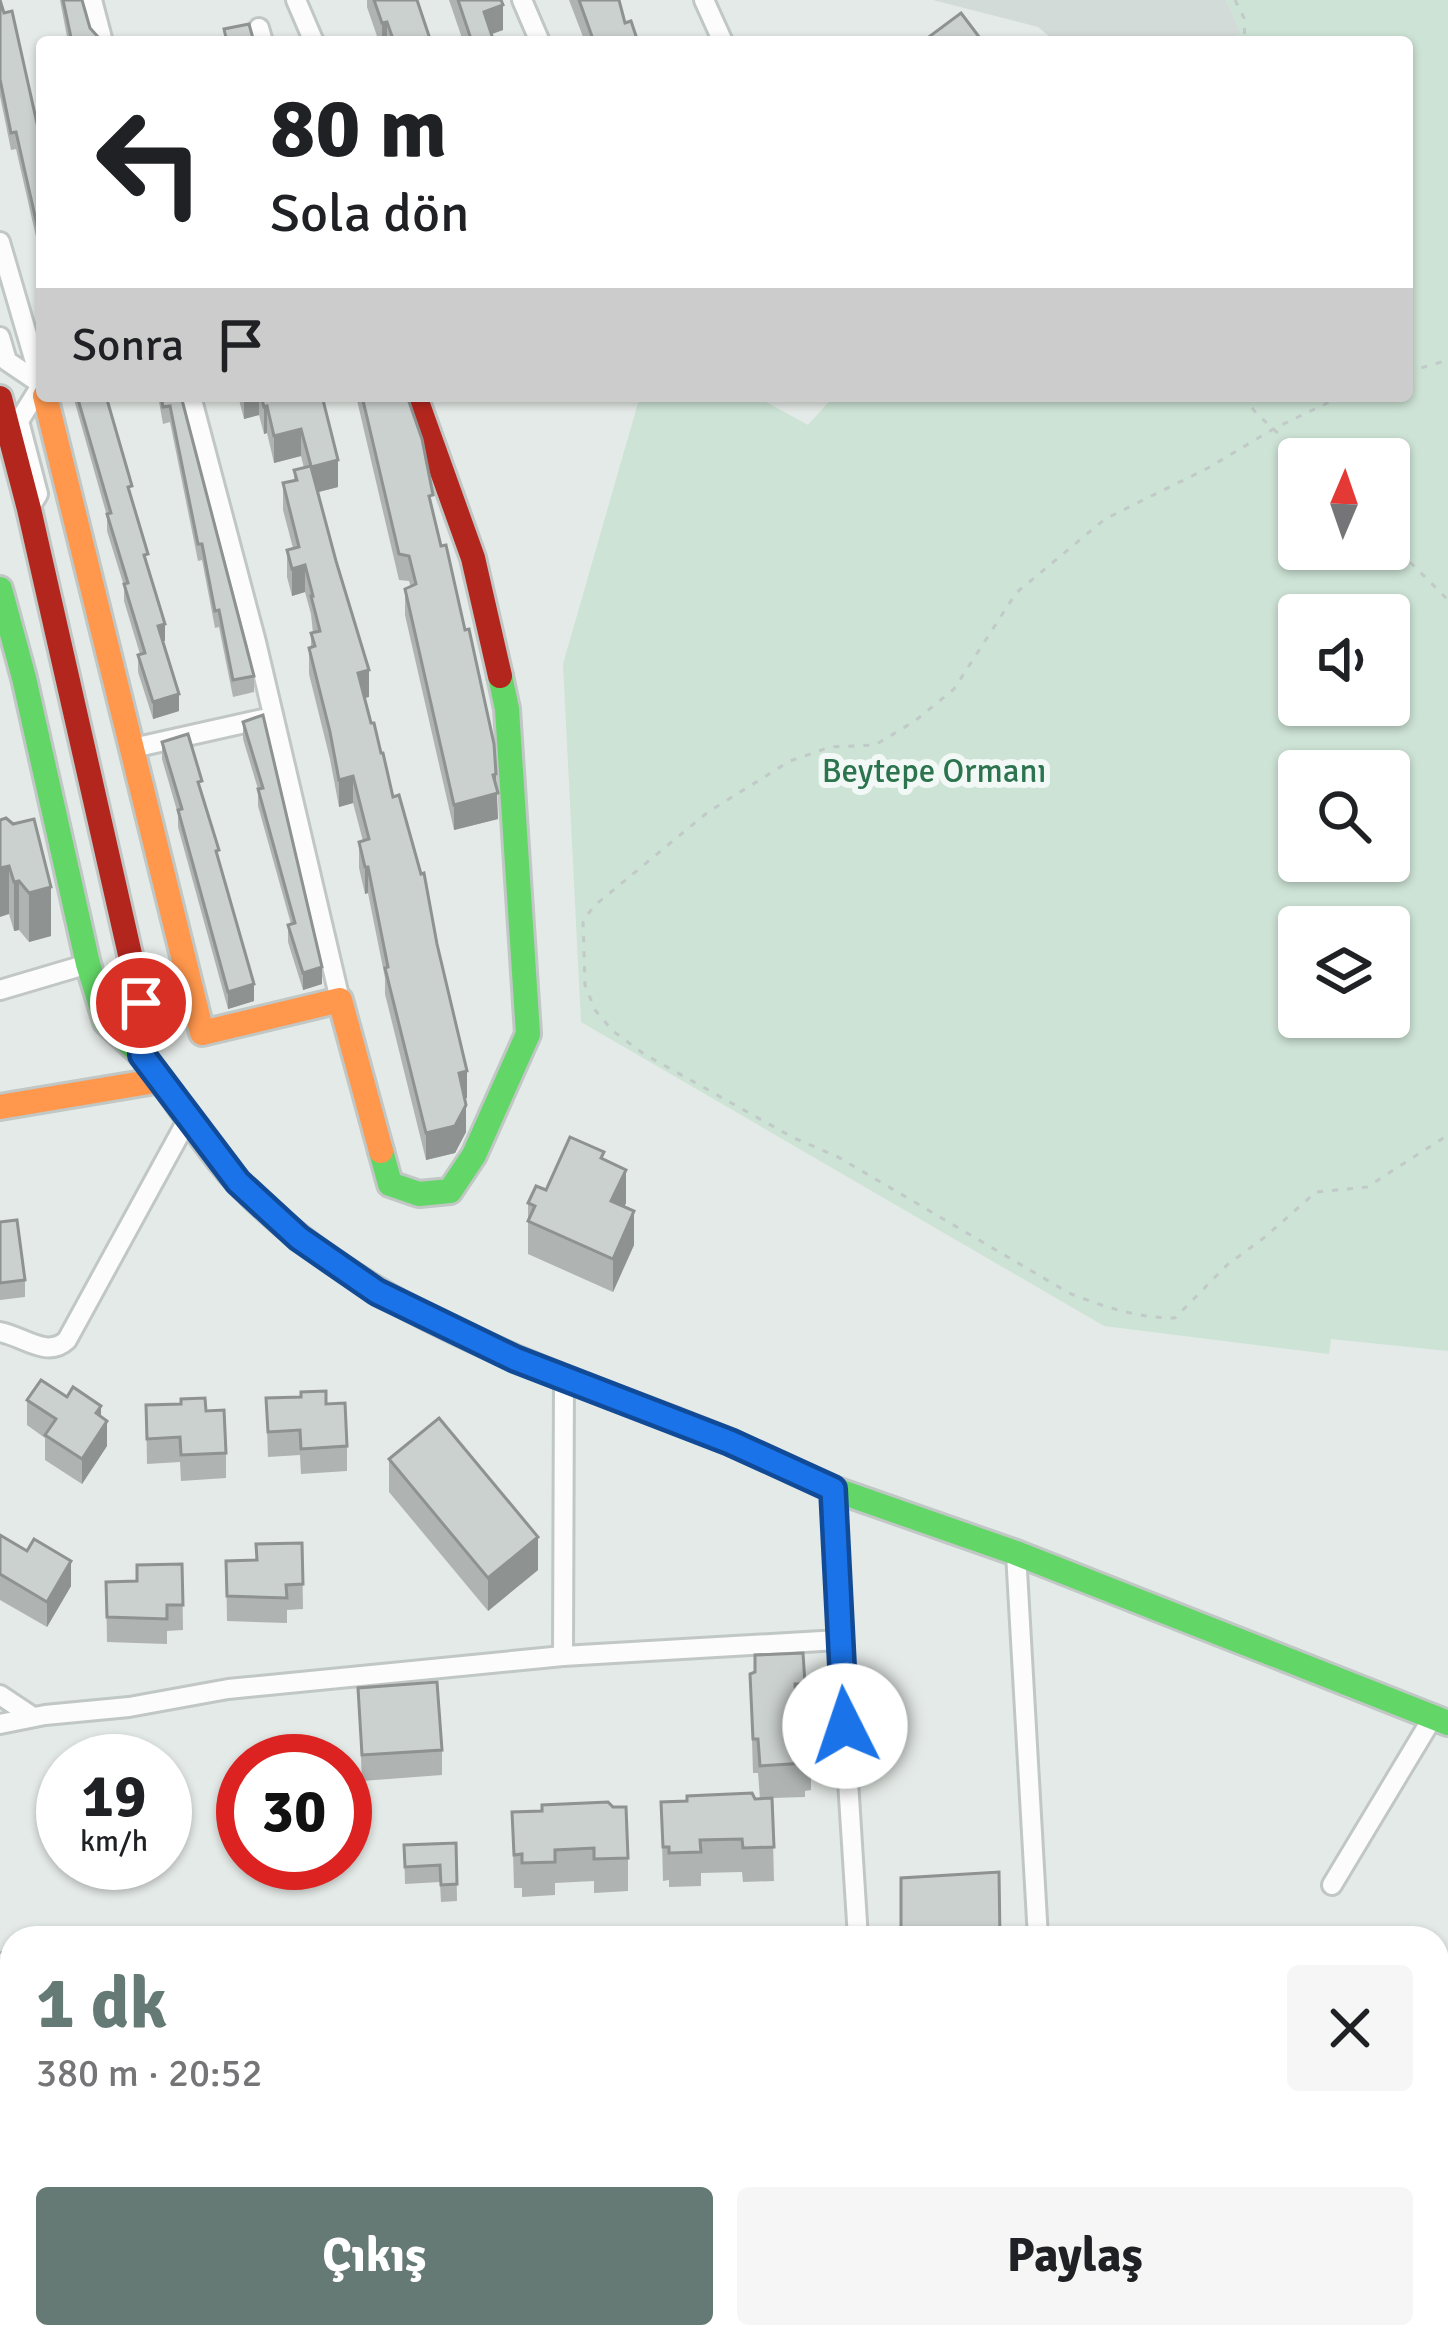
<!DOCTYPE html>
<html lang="tr">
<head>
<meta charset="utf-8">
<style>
	:root { --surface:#fff; --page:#f6f6f6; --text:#202124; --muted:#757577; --accent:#667a75 }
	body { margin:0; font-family:Signika,sans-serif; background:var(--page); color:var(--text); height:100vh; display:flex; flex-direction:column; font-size:45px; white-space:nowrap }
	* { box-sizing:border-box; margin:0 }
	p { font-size:39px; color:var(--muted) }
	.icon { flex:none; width:66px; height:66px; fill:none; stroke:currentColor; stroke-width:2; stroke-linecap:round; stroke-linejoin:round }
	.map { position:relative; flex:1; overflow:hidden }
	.sheet { position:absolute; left:0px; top:1926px; width:1449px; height:423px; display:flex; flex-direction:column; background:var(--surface); border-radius:36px 36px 0 0; box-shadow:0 3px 9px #0004 }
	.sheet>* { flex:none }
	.top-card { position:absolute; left:36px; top:36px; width:1377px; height:366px; border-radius:12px; box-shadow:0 3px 9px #0004; background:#fff; color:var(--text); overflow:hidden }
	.needle { width:78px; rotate:2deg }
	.fabs { position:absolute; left:1278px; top:438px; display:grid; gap:24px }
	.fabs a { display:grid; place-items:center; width:132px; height:132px; border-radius:12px; background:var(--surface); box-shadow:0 3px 9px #0004; font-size:60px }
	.speed { position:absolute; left:36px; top:1734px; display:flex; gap:24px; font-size:60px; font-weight:700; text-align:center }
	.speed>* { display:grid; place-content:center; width:156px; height:156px; border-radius:50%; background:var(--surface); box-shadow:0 3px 9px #0004; line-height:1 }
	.speed small { font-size:30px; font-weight:400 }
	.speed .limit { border:18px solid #d22; background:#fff; color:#111 }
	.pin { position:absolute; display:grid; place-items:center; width:102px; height:102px; color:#fff; margin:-51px; border:6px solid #fff; border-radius:50%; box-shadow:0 3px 12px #0007 }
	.me { position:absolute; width:132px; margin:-66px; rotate:356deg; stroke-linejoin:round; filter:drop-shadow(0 0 9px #0008) }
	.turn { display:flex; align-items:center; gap:42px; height:252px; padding:0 36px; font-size:54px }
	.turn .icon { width:156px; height:156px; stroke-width:2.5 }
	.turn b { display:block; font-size:84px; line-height:102px }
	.then { display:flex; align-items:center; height:114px; padding:0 36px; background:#0003; gap:24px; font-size:45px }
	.round { display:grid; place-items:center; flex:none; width:126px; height:126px; border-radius:12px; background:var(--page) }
	.overview { display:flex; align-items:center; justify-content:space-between; height:204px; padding:0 36px }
	h1 { font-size:72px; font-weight:800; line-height:90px; color:var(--accent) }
	.cta { display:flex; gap:24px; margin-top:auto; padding:24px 36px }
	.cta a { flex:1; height:138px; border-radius:12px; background:var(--accent); color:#fff; font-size:48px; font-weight:800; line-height:138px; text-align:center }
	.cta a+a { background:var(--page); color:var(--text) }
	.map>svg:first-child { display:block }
	.built { fill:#d2dbd7 }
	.green { fill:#cde3d5; fill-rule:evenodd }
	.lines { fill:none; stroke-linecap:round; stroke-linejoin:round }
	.street-casing { stroke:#c1c7c5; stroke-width:24 }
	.fast-casing { stroke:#c0c7c5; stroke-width:30 }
	.slow-casing { stroke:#c0c7c5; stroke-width:30 }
	.jam-casing { stroke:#c0c7c5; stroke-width:30 }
	.path { stroke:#c1cac8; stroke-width:3; stroke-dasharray:6 9; stroke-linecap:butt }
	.street { stroke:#fbfcfb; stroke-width:18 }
	.fast { stroke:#63d668; stroke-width:24 }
	.slow { stroke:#ff974d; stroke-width:24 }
	.jam { stroke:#b3261e; stroke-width:24 }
	.wall { fill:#afb4b2 }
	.shaded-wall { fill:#8e9291 }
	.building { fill:#cbd1cf; stroke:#8e9291; stroke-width:3 }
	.route-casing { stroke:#114b97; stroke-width:30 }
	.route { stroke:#1a73e8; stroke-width:21 }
	.labels { text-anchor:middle; stroke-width:12; stroke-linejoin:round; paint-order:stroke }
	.park-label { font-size:33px; fill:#2c744e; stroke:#f2f8f6 }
</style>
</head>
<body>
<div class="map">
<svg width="1448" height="2348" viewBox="0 0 1448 2348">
	<rect width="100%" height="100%" fill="#e4eae7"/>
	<polygon class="built" points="933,0 1226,0 1241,33 1230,42 1056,42 1038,27"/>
	<path class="green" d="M1226,0H1448V1351L1331,1339L1329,1354L1104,1326L581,1022L563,664L640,396H755L808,425L834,396H1407V42H1230L1241,33ZM1299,459H1389V549H1299ZM1299,615H1389V705H1299ZM1299,771H1389V861H1299ZM1299,927H1389V1017H1299Z"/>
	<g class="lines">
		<g class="street-casing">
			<g id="street">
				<polyline points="92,0 103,42"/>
				<polyline points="296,0 314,42"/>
				<polyline points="522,0 540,42"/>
				<polyline points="704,0 723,42"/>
				<polyline points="259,28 263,42"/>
				<polyline points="0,242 42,386"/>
				<polyline points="0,337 7,361 41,384"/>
				<polyline points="191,396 256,642 340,1000"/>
				<polyline points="29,509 38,494 19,421 42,384"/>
				<polyline points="133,748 263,719"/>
				<polyline points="0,990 88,964"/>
				<path d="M0,1332C23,1336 47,1359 67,1340L189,1117"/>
				<polyline points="833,1489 839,1640 858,1938"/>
				<polyline points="1016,1553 1038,1938"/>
				<polyline points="563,1656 564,1378"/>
				<polyline points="0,1695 33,1717"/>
				<polyline points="0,1724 45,1715 129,1707 228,1689 563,1656 839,1640"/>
				<polyline points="1332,1885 1433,1717"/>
				<polyline points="0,1963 12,1979"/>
				<polyline points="1437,2059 1448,2042"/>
				<polyline points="1437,2182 1448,2189"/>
				<polyline points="279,2337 287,2348"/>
				<polyline points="497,2337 505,2348"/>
				<polyline points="250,2348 264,2337"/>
			</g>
		</g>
		<g class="fast-casing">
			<g id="fast">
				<polyline points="0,589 24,678 88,964 106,1022 139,1052"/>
				<polyline points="381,1151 390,1184 419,1194 450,1191 474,1155 528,1034 507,709 500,676"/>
				<polyline points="674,1420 730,1442 833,1489 1016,1553 1448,1723"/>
			</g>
		</g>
		<g class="slow-casing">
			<g id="slow">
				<polyline points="45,396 202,1033 340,1000 381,1151"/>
				<path d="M139,1052C175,1094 202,1145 240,1184C357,1305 520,1361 674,1420"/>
				<polyline points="0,1107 161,1080"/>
			</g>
		</g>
		<g class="jam-casing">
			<g id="jam">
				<polyline points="415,396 473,558 500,676"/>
				<polyline points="0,398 29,509 141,1003 142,1055"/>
			</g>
		</g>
		<g class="path">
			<polyline points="1235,0 1244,18 1245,42"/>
			<polyline points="1407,372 1448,360"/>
			<polyline points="1243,396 1256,413 1306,459"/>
			<path d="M1342,396L1275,428L1208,468L1105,519L1016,593L954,689L915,721L875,745L830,747L790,761L708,812L594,906L583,921L585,985L595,1010L613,1031L644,1054L792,1137L838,1157L1069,1293C1104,1307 1138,1318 1175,1318L1227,1265L1265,1237L1316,1192L1367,1187L1448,1135"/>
			<polyline points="1389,541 1448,600"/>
			<polyline points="1086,2337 1103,2348"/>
		</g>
		<use href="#street" class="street"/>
		<use href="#fast" class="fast"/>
		<use href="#slow" class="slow"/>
		<use href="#jam" class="jam"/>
	</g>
	<g class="wall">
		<polygon points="0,0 42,146 42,263 16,149 11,150 0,96"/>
		<polygon points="60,0 82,0 90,28 100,42 68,42"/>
		<polygon points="367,0 417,0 431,42 379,42 367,7"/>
		<polygon points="449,0 501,0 503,30 463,41"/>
		<polygon points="569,0 619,0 625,23 638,42 585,42"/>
		<polygon points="73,396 106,396 148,569 179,711 153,719 138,672 138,655 140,654 124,601 124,586 107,531 107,516"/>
		<polygon points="158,396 181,396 254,676 254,692 233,697 219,627 215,628 202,560 198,561 170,422 163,424"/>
		<polygon points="238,396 322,396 338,487 318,492 369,697 365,698 467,1098 465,1099 466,1132 455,1153 426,1160 385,994 385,978 368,893 365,894 359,868 359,842 363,841 353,803 339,807 330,759 309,674 309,648 311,647 311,633 313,633 311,614 305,592 292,596 287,577 287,550 293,548 283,510 283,483 294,480 294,470 304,468 301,456 274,463 267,433 264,434 259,415 244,419"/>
		<polygon points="356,396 407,396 496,788 498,819 454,830 405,615 405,589 411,587 409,581 399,580"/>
		<polygon points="243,722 322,984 303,990 288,942 288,925 291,924 258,806 258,789 243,739"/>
		<polygon points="162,742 202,795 254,1001 228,1009 178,827 178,814 162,759"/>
		<polygon points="0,820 51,936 29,942 19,930 14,931 9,914"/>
		<polygon points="604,1160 626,1203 624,1207 634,1245 613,1292 528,1254 528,1203 546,1190"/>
		<polygon points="0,1222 25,1280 25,1297 0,1300"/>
		<polygon points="67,1397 101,1417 107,1446 82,1484 45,1460 45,1438 27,1425 27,1400"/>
		<polygon points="266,1398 326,1404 347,1446 347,1471 301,1474 300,1455 268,1457"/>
		<polygon points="146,1405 206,1411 226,1453 226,1478 181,1481 180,1462 147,1464"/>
		<polygon points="389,1459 538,1570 488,1611 389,1492"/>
		<polygon points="0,1535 27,1551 71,1586 47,1627 0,1600"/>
		<polygon points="302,1543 303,1609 287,1610 287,1623 227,1621 226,1561 256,1560"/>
		<polygon points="182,1564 183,1630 167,1631 167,1644 107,1642 106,1582 137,1581"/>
		<polygon points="750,1674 805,1684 805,1717 797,1717 797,1726 811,1757 811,1790 805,1791 805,1797 772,1798 774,1881 743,1882 742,1872 701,1873 701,1886 669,1887 669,1880 663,1881 661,1802 760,1799 758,1773 753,1773"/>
		<polygon points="358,1688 442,1750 442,1775 362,1781"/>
		<polygon points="512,1812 628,1858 628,1891 594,1893 594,1881 555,1883 555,1895 522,1897 522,1888 514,1888"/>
		<polygon points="456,1843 457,1901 441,1902 440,1882 405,1884 404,1845"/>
		<polygon points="1448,2102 1448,2162 1437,2157 1437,2122"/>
	</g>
	<g class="shaded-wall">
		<polygon points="503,5 503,30 484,37 484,12"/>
		<polygon points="387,22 387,42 382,42 382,23"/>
		<polygon points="244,396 259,396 259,415 244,419"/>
		<polygon points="267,406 267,433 264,434 264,407"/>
		<polygon points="301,429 301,456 274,463 274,436"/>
		<polygon points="338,460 338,487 311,494 311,467"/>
		<polygon points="305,565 305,592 292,596 292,569"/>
		<polygon points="165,624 165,641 158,643 158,626"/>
		<polygon points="369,670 369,697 358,699 358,673"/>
		<polygon points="179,694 179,711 153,719 153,702"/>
		<polygon points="496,774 498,819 454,830 454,805"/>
		<polygon points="353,776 353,803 339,807 339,780"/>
		<polygon points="9,866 9,914 0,917 0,868"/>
		<polygon points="365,867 368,867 368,893 365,894"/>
		<polygon points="19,881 19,930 14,931 14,882"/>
		<polygon points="51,887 51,936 29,942 29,893"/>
		<polygon points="322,967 322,984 303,990 303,973"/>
		<polygon points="254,984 254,1001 228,1009 228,992"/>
		<polygon points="467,1071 467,1098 459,1100 459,1073"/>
		<polygon points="466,1105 466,1132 455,1153 426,1160 426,1133"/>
		<polygon points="626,1170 626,1203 611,1234 611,1201"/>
		<polygon points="634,1211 634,1245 613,1292 613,1259"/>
		<polygon points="101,1406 101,1430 107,1421 107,1446 82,1484 82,1459 96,1413"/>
		<polygon points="538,1537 538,1570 488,1611 488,1578"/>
		<polygon points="71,1561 71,1586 47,1627 47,1602"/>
		<polygon points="12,2047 12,2064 0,2073 0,2056"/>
	</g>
	<g class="building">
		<polygon points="0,0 4,13 12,11 42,146 42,247 16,132 11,133 0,79"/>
		<polygon points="63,0 82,0 90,28 99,38 100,42 72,42"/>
		<polygon points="374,0 417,0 431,42 394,42 387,22 382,23"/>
		<polygon points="458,0 501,0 503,5 484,12 494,42 461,42 471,39"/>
		<polygon points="579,0 619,0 625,23 631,21 638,42 594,42"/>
		<polygon points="961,13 983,42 928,42 926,39"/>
		<polygon points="249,24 254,42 227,42 224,29"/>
		<polygon points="77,396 106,396 132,486 128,487 148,554 144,555 165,624 158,626 179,694 153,702 138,655 145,653 124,584 128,583 107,514 111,513"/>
		<polygon points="161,396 181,396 254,676 233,680 219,610 215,611 202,544 198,544 170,406 163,407"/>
		<polygon points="261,396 322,396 338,460 311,467 336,561 369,670 358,673 371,723 374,723 381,753 383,753 393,797 399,795 421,874 424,873 437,944 467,1071 459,1073 466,1105 455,1126 426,1133 385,968 388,967 368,867 365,867 359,842 369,839 353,776 339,780 330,732 309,648 315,646 311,633 320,631 311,596 313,596 305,565 292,569 287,550 299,547 283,483 297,480 294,470 311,466 301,429 274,436 267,406 264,407"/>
		<polygon points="362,396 407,396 422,439 433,495 429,496 441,546 446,545 465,630 469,629 494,744 496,774 493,775 498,793 454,805 405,589 416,584 409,556 399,554"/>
		<polygon points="263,715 322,967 303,973 288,925 295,923 258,789 263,788 243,722"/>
		<polygon points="188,734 202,781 198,782 219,850 216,851 254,984 228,992 178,810 182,809 162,742"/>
		<polygon points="6,818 13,824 34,819 51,887 29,893 19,881 14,882 9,866 0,868 0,820"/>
		<polygon points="570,1137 604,1152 601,1158 626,1170 611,1201 634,1211 613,1259 528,1221 535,1206 528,1203 536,1186 546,1190"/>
		<polygon points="17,1220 25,1280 0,1283 0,1222"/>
		<polygon points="41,1380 67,1397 73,1387 101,1406 96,1413 107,1421 82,1459 45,1435 56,1419 27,1400"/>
		<polygon points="326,1391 326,1404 345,1403 347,1446 301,1449 300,1430 268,1432 266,1398 301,1397 301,1392"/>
		<polygon points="205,1398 206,1411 224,1410 226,1453 181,1455 180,1437 147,1439 146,1405 181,1404 181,1399"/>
		<polygon points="439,1418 538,1537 488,1578 389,1459"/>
		<polygon points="0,1535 27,1551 34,1539 71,1561 47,1602 0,1574"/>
		<polygon points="302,1543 303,1584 286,1585 287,1598 227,1596 226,1561 257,1560 256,1544"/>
		<polygon points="182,1564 183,1605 167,1605 167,1619 107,1617 106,1582 137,1581 137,1565"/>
		<polygon points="803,1653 805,1684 795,1684 797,1726 809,1725 811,1757 804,1757 805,1763 760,1766 758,1739 753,1739 750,1674 755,1672 755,1655"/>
		<polygon points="437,1682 442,1750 362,1755 358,1688"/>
		<polygon points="752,1793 755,1799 772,1798 774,1847 743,1848 742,1839 700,1840 701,1852 669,1853 669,1847 663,1847 661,1802 687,1801 687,1796"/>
		<polygon points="608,1802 613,1807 626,1807 628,1858 594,1859 594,1848 555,1850 555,1862 522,1863 522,1854 514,1855 512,1812 542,1811 542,1805"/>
		<polygon points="456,1843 457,1884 441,1885 440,1865 405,1867 404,1845"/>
		<polygon points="999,1872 1000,1938 901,1938 901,1878"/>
		<polygon points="5,1997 12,2007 12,2047 0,2056 0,2000"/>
		<polygon points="1448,2102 1448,2146 1437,2140 1437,2122"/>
		<polygon points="455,2337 478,2337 486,2348 431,2348 442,2340 445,2344"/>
	</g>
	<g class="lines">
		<g class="route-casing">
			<polyline id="route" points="141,1003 142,1055 238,1182 299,1238 377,1292 515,1359 730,1442 833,1489 845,1726"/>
		</g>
		<use href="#route" class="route"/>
	</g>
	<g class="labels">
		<g class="park-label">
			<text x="934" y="782">Beytepe Ormanı</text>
		</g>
	</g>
</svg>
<div class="fabs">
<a><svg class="needle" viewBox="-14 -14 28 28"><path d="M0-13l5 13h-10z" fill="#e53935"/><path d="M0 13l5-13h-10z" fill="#757577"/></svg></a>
<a><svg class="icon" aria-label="sound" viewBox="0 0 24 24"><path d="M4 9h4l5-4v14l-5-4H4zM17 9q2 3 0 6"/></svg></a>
<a><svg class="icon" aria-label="search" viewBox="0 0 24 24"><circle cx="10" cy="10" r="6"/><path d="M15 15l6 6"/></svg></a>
<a><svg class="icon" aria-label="layers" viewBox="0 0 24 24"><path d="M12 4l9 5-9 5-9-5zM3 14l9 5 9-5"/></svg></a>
</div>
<div class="speed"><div>19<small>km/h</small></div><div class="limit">30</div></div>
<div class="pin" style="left:141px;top:1003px;background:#d93025"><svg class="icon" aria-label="arrive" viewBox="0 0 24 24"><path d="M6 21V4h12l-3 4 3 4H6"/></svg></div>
<svg class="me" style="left:845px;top:1726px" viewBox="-20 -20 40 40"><circle r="19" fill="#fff"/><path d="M0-13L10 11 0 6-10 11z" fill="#1a73e8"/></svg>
<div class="top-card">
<div class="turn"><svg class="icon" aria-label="left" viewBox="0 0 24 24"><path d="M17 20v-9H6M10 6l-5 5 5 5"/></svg><div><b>80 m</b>Sola dön</div></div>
<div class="then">Sonra<svg class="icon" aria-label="arrive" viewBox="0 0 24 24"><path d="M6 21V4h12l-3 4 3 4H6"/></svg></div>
</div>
<section class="sheet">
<div class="overview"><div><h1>1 dk</h1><p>380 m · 20:52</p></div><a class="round"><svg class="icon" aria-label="close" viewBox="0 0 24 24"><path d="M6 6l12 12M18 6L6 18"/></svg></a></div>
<div class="cta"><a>Çıkış</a><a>Paylaş</a></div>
</section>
</div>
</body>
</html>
